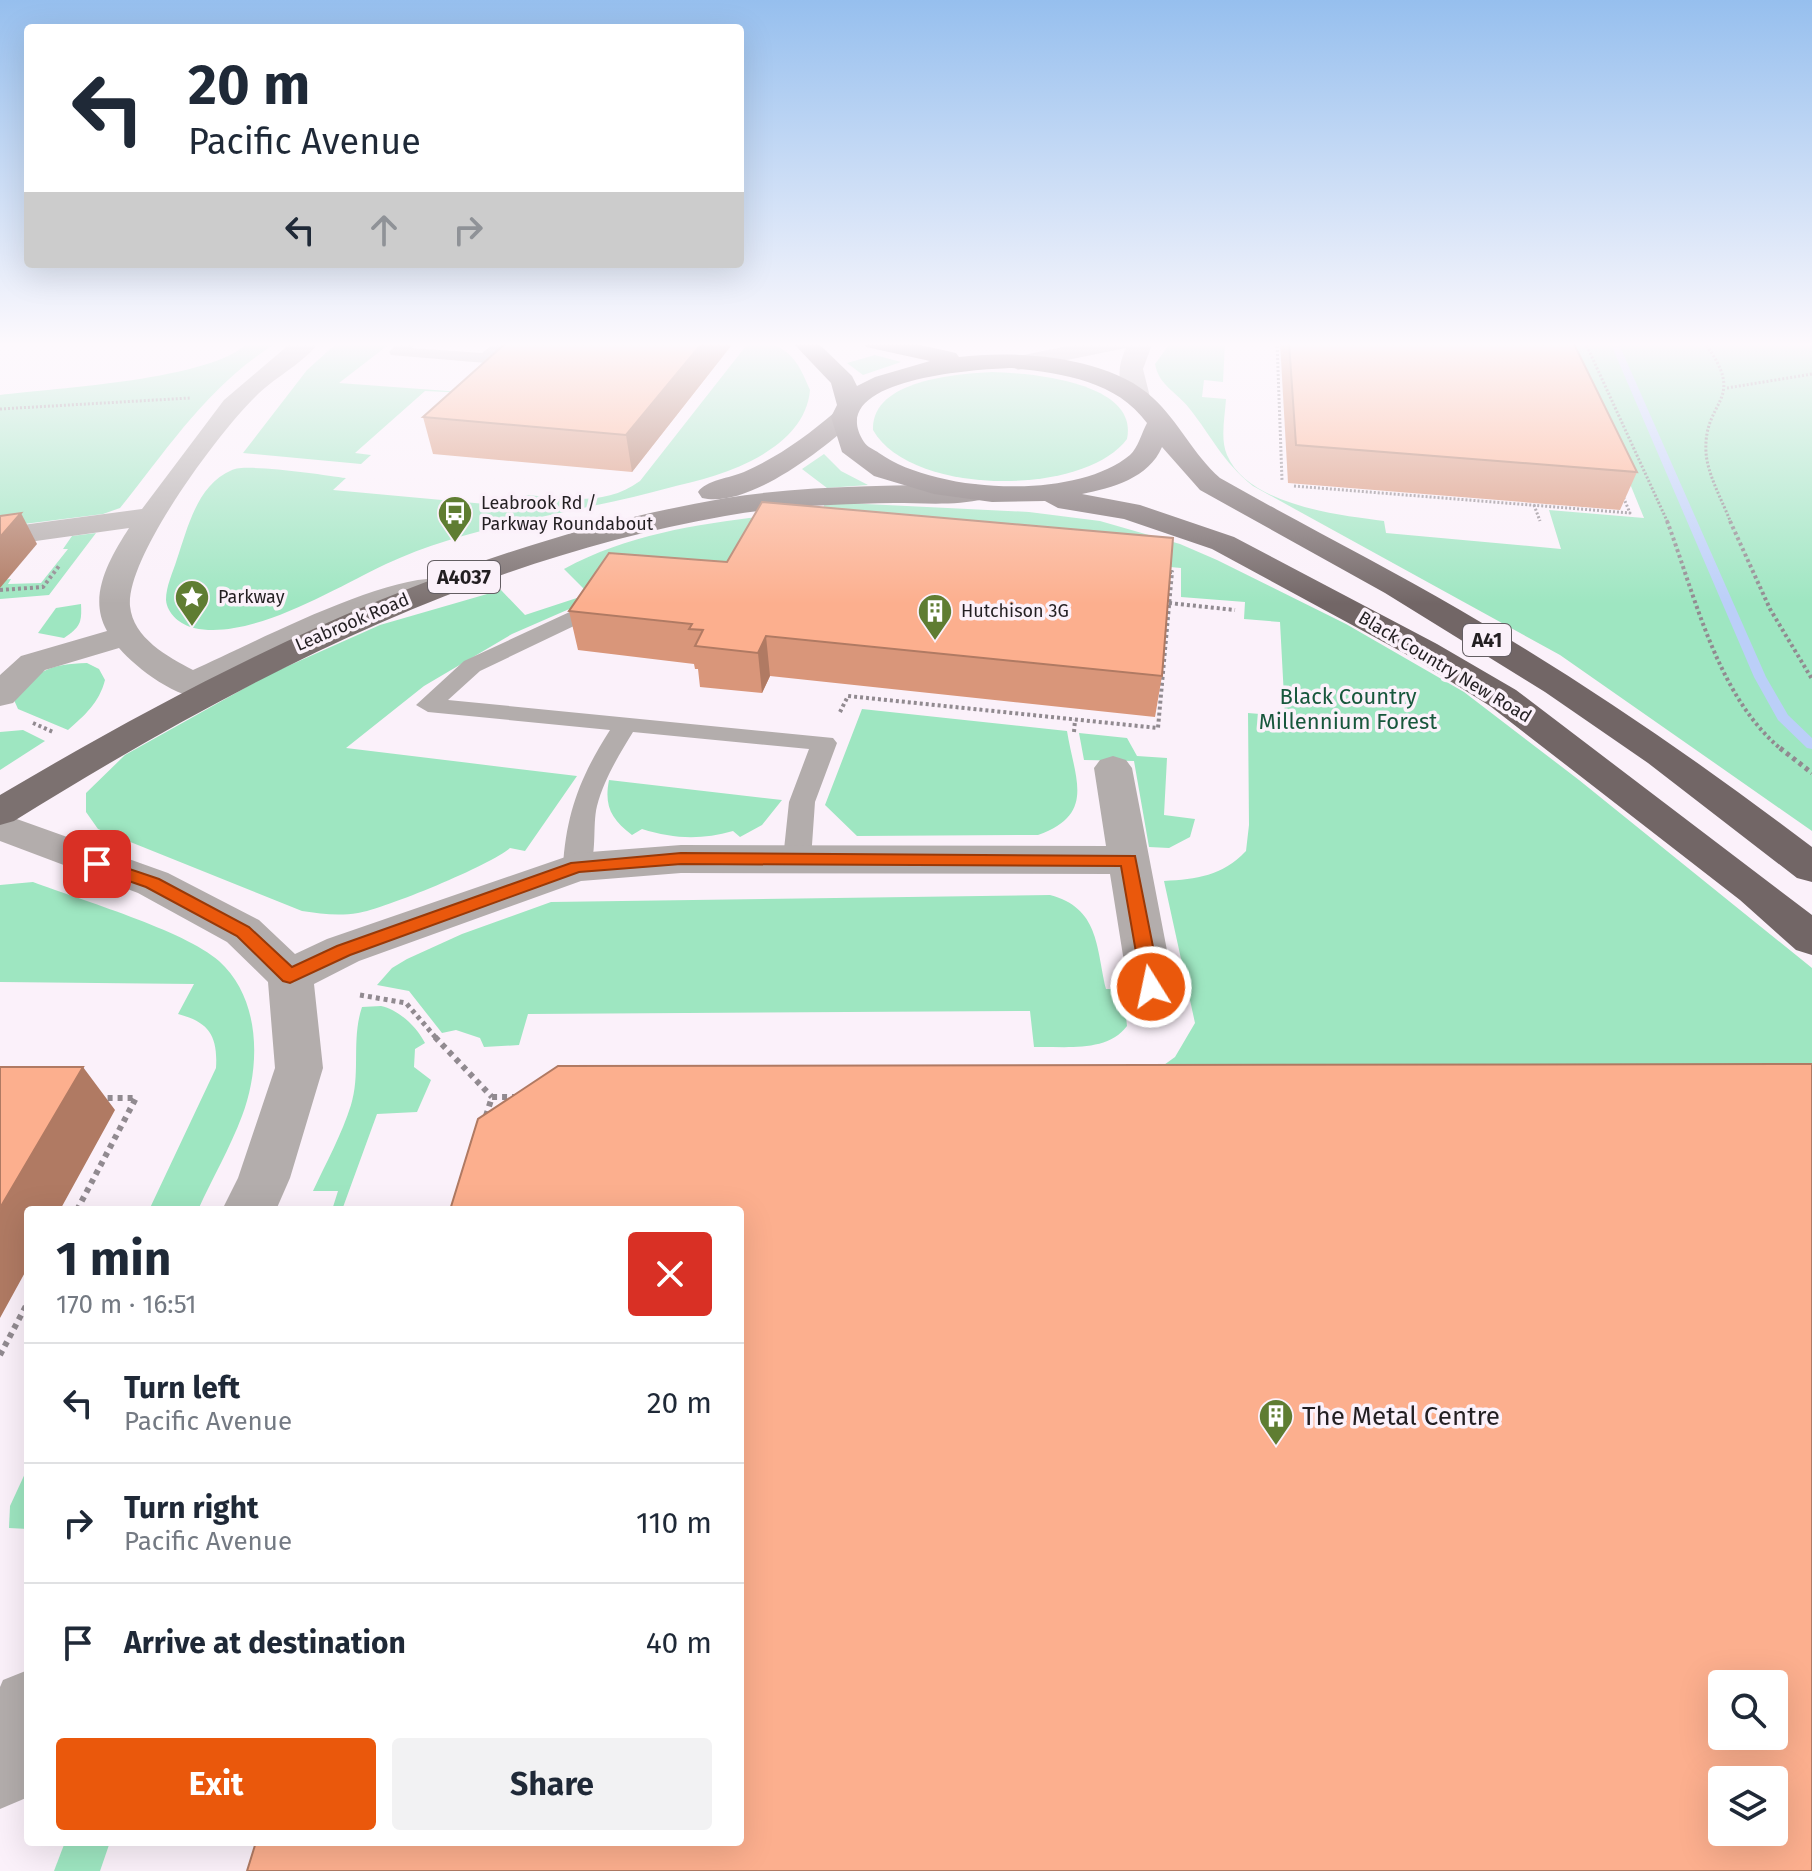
<!DOCTYPE html>
<html lang="en">
<head>
<meta charset="utf-8">
<style>
	:root { --surface:#fff; --page:#f2f2f3; --text:#1f2937; --muted:#747a83; --line:#e0e1e3; --accent:#ea580c }
	body { margin:0; font-family:"Fira Sans",sans-serif; background:var(--page); color:var(--text); height:100vh; display:flex; flex-direction:column; font-size:30px; white-space:nowrap }
	* { box-sizing:border-box; margin:0 }
	p { font-size:26px; color:var(--muted) }
	.icon { flex:none; width:44px; height:44px; fill:none; stroke:currentColor; stroke-width:2; stroke-linecap:round; stroke-linejoin:round }
	.map { position:relative; flex:1; overflow:hidden }
	.side { position:absolute; left:24px; top:1206px; width:720px; height:640px; display:flex; flex-direction:column; background:var(--surface); border-radius:8px; box-shadow:0 8px 32px #0002 }
	.side>* { flex:none }
	.top-card { position:absolute; left:24px; top:24px; width:720px; height:244px; border-radius:8px; box-shadow:0 8px 32px #0002; background:#fff; color:var(--text); overflow:hidden }
	.controls { position:absolute; left:1708px; top:1670px; display:grid; gap:16px }
	.controls a { display:grid; place-items:center; width:80px; height:80px; border-radius:8px; background:var(--surface); box-shadow:0 8px 32px #0002; font-size:40px }
	.pin { position:absolute; display:grid; place-items:center; width:68px; height:68px; color:#fff; margin:-34px; border-radius:16px; box-shadow:0 4px 12px #0006 }
	.me { position:absolute; width:88px; margin:-44px; rotate:350deg; stroke-linejoin:round; filter:drop-shadow(0 0 6px #0008) }
	.turn { display:flex; align-items:center; gap:28px; height:168px; padding:0 32px; font-size:36px }
	.turn .icon { width:104px; height:104px; stroke-width:2.5 }
	.turn b { display:block; font-size:56px; line-height:68px }
	.lanes { display:flex; align-items:center; height:76px; padding:0 32px; background:#0003; justify-content:center; gap:40px; direction:ltr }
	.lanes .off { opacity:.35 }
	.round { display:grid; place-items:center; flex:none; width:84px; height:84px; border-radius:8px; background:var(--page) }
	.head { display:flex; align-items:center; justify-content:space-between; height:136px; padding:0 32px }
	h1 { font-size:48px; font-weight:700; line-height:60px }
	.cta { display:flex; gap:16px; margin-top:auto; padding:16px 32px }
	.cta a { flex:1; height:92px; border-radius:8px; background:var(--accent); color:#fff; font-size:32px; font-weight:700; line-height:92px; text-align:center }
	.cta a+a { background:var(--page); color:var(--text) }
	ul { padding:0; list-style:none }
	li { display:flex; align-items:center; gap:24px; height:120px; padding:0 32px; border-top:2px solid var(--line) }
	li div { flex:1 }
	li b { display:block; font-size:30px }
	li em { font-style:normal }
	.map>svg:first-child { display:block }
	.green { fill:#9ee6c1 }
	.lines { fill:none; stroke-linecap:round; stroke-linejoin:round }
	.stream { fill:#bbcff8; fill-rule:evenodd }
	.path-far3 { stroke:#918a90; stroke-width:3; stroke-dasharray:2 2; stroke-linecap:butt }
	.path-far2 { stroke:#918a90; stroke-width:4; stroke-dasharray:3 3; stroke-linecap:butt }
	.path-far1 { stroke:#918a90; stroke-width:5; stroke-dasharray:4 4; stroke-linecap:butt }
	.path { stroke:#918a90; stroke-width:6; stroke-dasharray:5 5; stroke-linecap:butt }
	.service { fill:#b3adac; fill-rule:evenodd }
	.minor { fill:#b3adac; fill-rule:evenodd }
	.primary { fill:#7c7170; fill-rule:evenodd }
	.trunk { fill:#726666; fill-rule:evenodd }
	.wall { fill:#d9967a }
	.shaded-wall { fill:#b07a63 }
	.building { fill:#fcaf8e; stroke:#b07a63; stroke-width:2; fill-rule:evenodd }
	.route { fill:#ea580c; stroke:#983908; stroke-width:2 }
	.labels { text-anchor:middle; stroke-width:7; stroke-linejoin:round; paint-order:stroke }
	.far-poi-label { font-size:18px; fill:#231f22; stroke:#fbf1fa; text-anchor:start }
	.far-street-label { font-size:18px; fill:#231f22; stroke:#fbf1fa }
	.shield { fill:#fbf1fa; stroke:#645e63; stroke-width:2 }
	.shield-label { font-size:20px; font-weight:bold; fill:#231f22 }
	.park-label { font-size:22px; fill:#17573c; stroke:#fbf1fa }
	.near-poi-label { font-size:26px; fill:#231f22; stroke:#fbf1fa; text-anchor:start }
</style>
</head>
<body>
<div class="map">
<svg width="1812" height="1871" viewBox="0 0 1812 1871">
	<rect width="100%" height="100%" fill="#fbf1fa"/>
	<g class="green">
		<path d="M248,342H278C210,383 169,447 120,508L103,514L0,527V395C54,388 215,380 248,342Z"/>
		<polygon points="338,342 392,342 339,383 489,394 425,391 355,453 371,455 361,464 243,453 307,370"/>
		<path d="M749,342C786,342 796,356 810,390C807,424 780,446 751,461C720,477 686,483 653,492C564,515 470,525 386,564C335,588 251,641 194,628C181,625 167,614 166,600C166,586 173,572 177,559C188,527 197,485 232,470C247,463 324,475 346,478L333,490L517,507L527,495C567,499 606,506 640,481Z"/>
		<path d="M1171,342H1225L1223,382L1204,380L1202,397L1226,399C1225,416 1220,439 1227,455C1248,505 1338,515 1384,521L1386,533L1561,549L1549,510L1644,518L1572,342H1812V831L1560,655L1253,486C1221,460 1213,438 1189,408C1177,392 1159,386 1155,364Z"/>
		<polygon points="875,355 901,362 863,375 847,363"/>
		<path d="M992,372C1030,373 1139,382 1127,439C1084,497 910,496 873,430C871,380 956,374 992,372Z"/>
		<polygon points="824,454 841,471 868,485 827,488 802,469"/>
		<path d="M825,502L1029,512L1100,521L1180,544L1217,560L1346,624L1464,692L1579,780L1812,968V1081L1157,1070L1175,1057L1195,1023L1164,881C1197,879 1222,876 1246,851L1249,825L1248,713L1285,716L1280,622L1244,619L1245,602L1181,597V568L755,529L716,594L626,586L567,610L512,634L424,686L346,748L577,776L525,851L510,848C491,865 384,909 358,913C339,916 321,914 302,911L98,829L86,812V793L125,755L270,674L380,625L501,590L525,615L589,594L564,569C645,525 733,521 823,509Z"/>
		<polygon points="96,533 49,595 0,599 0,580 11,579 8,584 41,583 68,549 63,549 72,536"/>
		<path d="M81,604C82,623 80,627 64,638L38,633L56,608Z"/>
		<path d="M87,663L99,669L105,680C99,703 85,715 68,730L18,709L14,700C35,670 51,664 87,663Z"/>
		<path d="M862,709L1067,731C1075,780 1096,814 1038,835L857,836L825,805Z"/>
		<polygon points="23,730 45,741 0,770 0,732"/>
		<polygon points="1079,733 1127,738 1137,756 1167,758 1164,815 1195,819 1190,837 1169,848 1149,847 1134,761 1084,760"/>
		<path d="M609,780L782,800L762,825L740,837L733,831C701,840 674,839 642,829L632,835C611,819 604,806 609,780Z"/>
		<path d="M33,882C80,900 184,930 219,961C261,999 261,1066 242,1116C230,1148 212,1179 198,1210H149L216,1068C218,1036 209,1022 178,1014L194,984L0,982V885Z"/>
		<path d="M1050,895C1099,908 1096,946 1106,989H1123L1127,1026C1107,1053 1065,1046 1034,1047L1030,1011L528,1014L519,1045L484,1047L480,1038L456,1030L442,1033L409,991L377,985L392,968L407,959L462,934L551,902Z"/>
		<path d="M381,1006C399,1010 416,1026 425,1043L415,1049L414,1067L431,1080L417,1112L377,1114L342,1210H332L338,1191H313C326,1163 342,1134 351,1105C361,1073 351,1040 362,1007Z"/>
		<polygon points="28,1467 28,1529 9,1528 10,1506"/>
		<polygon points="65,1842 110,1842 100,1871 54,1871"/>
	</g>
	<g class="lines">
		<polygon class="stream" points="1610,342 1618,342 1766,677 1788,715 1812,738 1812,749 1807,748 1778,720 1754,677"/>
		<g class="path-far3">
			<polyline points="21,342 30,342"/>
			<polyline points="1277,342 1282,480"/>
			<polyline points="1585,342 1668,523"/>
			<path d="M1704,342C1749,402 1703,398 1706,452C1707,474 1723,502 1731,523"/>
			<polyline points="1727,388 1812,374"/>
			<polyline points="0,409 190,398"/>
			<polyline points="1294,486 1630,513 1622,494"/>
			<polyline points="1534,505 1540,521"/>
		</g>
		<g class="path-far2">
			<path d="M1667,521C1696,598 1717,696 1782,750"/>
			<polyline points="1730,521 1770,609 1812,679"/>
			<polyline points="0,590 43,587 59,566"/>
			<polyline points="1169,603 1235,610"/>
			<polyline points="840,712 848,696 1158,728 1172,572 1165,572"/>
			<polyline points="33,723 53,732"/>
			<polyline points="1074,732 1075,720"/>
		</g>
		<g class="path-far1">
			<polyline points="1780,748 1812,773"/>
			<polyline points="360,995 406,1003 437,1039"/>
		</g>
		<g class="path">
			<polyline points="435,1037 492,1097"/>
			<polyline points="486,1116 492,1097 514,1097"/>
			<polyline points="77,1210 136,1098 101,1098"/>
			<polyline points="0,1355 28,1302"/>
		</g>
		<g class="service">
			<polygon points="399,342 418,342 412,348 482,353 496,342 514,342 486,363 391,355 389,352"/>
			<path d="M589,603L600,610L597,615L480,671L448,700L833,738L837,743L815,802L811,859L807,866H787L783,859L789,802L809,749L633,732C619,755 604,779 597,806C592,826 598,856 587,874H567L563,867C566,813 581,775 610,730L428,712L416,705L464,661Z"/>
		</g>
		<g class="minor">
			<path d="M292,342H319C305,362 277,376 258,394C221,429 126,556 130,606C133,638 168,657 193,670C248,646 396,567 449,580L454,587L449,594L400,602L219,684L224,690L219,698C186,706 140,672 119,648L45,670L13,703L0,706V675L21,656L107,631C87,596 110,558 129,528L0,546V528L142,509L224,400Z"/>
			<path d="M1086,342H1153L1143,369L1150,397L1146,402H1128C1117,385 1117,366 1126,348L1018,370L1006,363L1010,358Z"/>
			<polygon points="1113,756 1126,760 1132,768 1174,987 1167,999 1151,1004 1135,999 1128,987 1110,874 681,873 581,881 359,961 314,984 323,1068 290,1178 276,1210 222,1210 238,1178 275,1068 268,982 227,942 138,893 0,841 0,813 168,873 259,920 295,954 327,939 577,853 681,845 1106,846 1094,768 1100,760"/>
			<polygon points="28,1670 28,1793 26,1798 0,1809 0,1687 3,1680"/>
		</g>
		<g class="primary">
			<path d="M844,409L857,417L853,422C821,451 747,509 702,498L698,492C706,480 730,478 744,472C778,457 807,436 835,412Z"/>
			<path d="M974,484L984,487L988,493L984,499C956,506 923,503 894,503C838,504 781,506 725,516C466,561 235,684 14,821L0,825V795C227,661 463,543 726,498C807,485 891,486 974,484Z"/>
		</g>
		<path class="trunk" d="M792,342H817L852,376L857,386L875,377L930,361L866,347L863,342H908L956,353L959,357C1016,350 1109,356 1153,398C1179,422 1193,454 1220,478C1299,523 1381,564 1460,610C1582,681 1699,761 1812,847V882L1797,878L1648,763L1545,692L1385,593L1200,490L1162,447C1149,478 1112,488 1082,494L1140,505L1234,537L1437,644L1516,690L1812,915V955L1796,950L1740,900L1490,706L1413,658L1212,549L1124,519L1058,508L1045,501L992,502L934,494L874,476L842,452L831,417L837,405L831,383ZM1012,368C1060,373 1116,380 1147,423C1142,432 1138,448 1130,455C1075,501 935,493 879,453C875,450 867,447 864,442C822,378 979,369 1012,368Z"/>
	</g>
	<g class="wall">
		<polygon points="507,342 734,342 632,472 433,454 423,417"/>
		<polygon points="1280,342 1573,342 1637,472 1620,510 1288,483"/>
		<polygon points="569,611 1162,676 1155,717 770,676 762,693 700,687 698,669 695,669 694,664 578,650"/>
	</g>
	<g class="shaded-wall">
		<polygon points="703,342 734,342 632,472 626,435"/>
		<polygon points="21,513 37,544 0,588 0,537"/>
		<polygon points="766,636 770,676 762,693 758,653"/>
		<polygon points="83,1067 115,1110 60,1210 28,1210 28,1267 0,1318 0,1208"/>
	</g>
	<g class="building">
		<polygon points="507,342 703,342 626,435 423,417"/>
		<polygon points="1289,342 1573,342 1637,472 1296,445"/>
		<polygon points="762,502 1173,538 1162,676 766,636 758,653 695,646 703,630 689,629 692,624 569,611 609,553 727,562"/>
		<polygon points="21,513 0,537 0,516"/>
		<path d="M1812,1064V1871H247L256,1842H740V1210H450L478,1119L558,1066ZM1722,1684H1774V1736H1722ZM1722,1780H1774V1832H1722Z"/>
		<polygon points="0,1067 83,1067 0,1208"/>
	</g>
	<linearGradient id="sky" x2="0" y2="1"><stop stop-color="#96bfee"/><stop offset="0.57" stop-color="#fdf9fd"/><stop offset="1" stop-color="#fdf9fd" stop-opacity="0"/></linearGradient>
	<rect width="1812" height="604" fill="url(#sky)"/>
	<polygon class="route" points="681,853 1135,856 1161,987 1151,994 1142,987 1121,866 681,864 579,872 350,955 290,983 283,981 237,936 146,887 91,868 89,864 97,858 159,879 249,927 292,967 337,946 571,863"/>
	<defs>
		<g id="bus-pin" transform="scale(1.8)"><path d="M0 17L-7.5 6A9.5 9.5 0 1 1 7.5 6Z" fill="#5f7d32" stroke="#fbf1fa"/><path d="M-5-6H5V4H4V6H2V4H-2V6H-4V4H-5ZM-3.5-4V0h7V-4ZM-3.5 1.2v1.5H-2V1.2ZM2 1.2v1.5H3.5V1.2Z" fill="#fff"/></g>
		<g id="sight-pin" transform="scale(1.8)"><path d="M0 17L-7.5 6A9.5 9.5 0 1 1 7.5 6Z" fill="#5f7d32" stroke="#fbf1fa"/><path d="M0-6L1.8-2.2L6-1.7L2.9 1.2L3.7 5.4L0 3.3L-3.7 5.4L-2.9 1.2L-6-1.7L-1.8-2.2Z" fill="#fff"/></g>
		<g id="building-pin" transform="scale(1.8)"><path d="M0 17L-7.5 6A9.5 9.5 0 1 1 7.5 6Z" fill="#5f7d32" stroke="#fbf1fa"/><path d="M-4-6H4V6H1V3H-1V6H-4ZM-2.5-4.3h1.7v1.8h-1.7ZM.8-4.3h1.7v1.8H.8ZM-2.5-1h1.7V.8h-1.7ZM.8-1h1.7V.8H.8Z" fill="#fff"/></g>
	</defs>
	<g fill-rule="evenodd">
		<use href="#bus-pin" x="455" y="513"/>
		<use href="#sight-pin" x="192" y="597"/>
		<use href="#building-pin" x="935" y="611"/>
		<use href="#building-pin" x="1276" y="1416"/>
	</g>
	<g class="labels">
		<g class="far-poi-label">
			<text x="481" y="509">Leabrook Rd /<tspan x="481" dy="21">Parkway Roundabout</tspan></text>
			<text x="218" y="603">Parkway</text>
			<text x="961" y="617">Hutchison 3G</text>
		</g>
		<g class="far-street-label">
			<text transform="translate(352 622) rotate(-23)" y="6">Leabrook Road</text>
			<text transform="translate(1445 667) rotate(31)" y="6">Black Country New Road</text>
		</g>
		<g class="shield">
			<rect x="428" y="561" width="72" height="32" rx="6"/>
			<rect x="1463" y="624" width="48" height="32" rx="6"/>
		</g>
		<g class="shield-label">
			<text x="464" y="584">A4037</text>
			<text x="1487" y="647">A41</text>
		</g>
		<g class="park-label">
			<text x="1348" y="704">Black Country<tspan x="1348" dy="25">Millennium Forest</tspan></text>
		</g>
		<g class="near-poi-label">
			<text x="1302" y="1425">The Metal Centre</text>
		</g>
	</g>
</svg>
<div class="controls">
<a><svg class="icon" aria-label="search" viewBox="0 0 24 24"><circle cx="10" cy="10" r="6"/><path d="M15 15l6 6"/></svg></a>
<a><svg class="icon" aria-label="layers" viewBox="0 0 24 24"><path d="M12 4l9 5-9 5-9-5zM3 14l9 5 9-5"/></svg></a>
</div>
<div class="pin" style="left:97px;top:864px;background:#d93025"><svg class="icon" aria-label="arrive" viewBox="0 0 24 24"><path d="M6 21V4h12l-3 4 3 4H6"/></svg></div>
<svg class="me" style="left:1151px;top:987px" viewBox="-20 -20 40 40"><circle r="17" fill="#ea580c" stroke="#fff" stroke-width="3"/><path d="M0-11L8 9 0 5-8 9z" fill="#fff"/></svg>
<div class="top-card">
<div class="turn"><svg class="icon" aria-label="left" viewBox="0 0 24 24"><path d="M17 20v-9H6M10 6l-5 5 5 5"/></svg><div><b>20 m</b>Pacific Avenue</div></div>
<div class="lanes"><svg class="icon" aria-label="left" viewBox="0 0 24 24"><path d="M17 20v-9H6M10 6l-5 5 5 5"/></svg><svg class="icon off" aria-label="ahead" viewBox="0 0 24 24"><path d="M12 20V5M6 11l6-6 6 6"/></svg><svg class="icon off" aria-label="right" viewBox="0 0 24 24"><path d="M7 20v-9h11M14 6l5 5-5 5"/></svg></div>
</div>
<section class="side">
<div class="head"><div><h1>1 min</h1><p>170 m · 16:51</p></div><a class="round" style="background:#d93025;color:#fff"><svg class="icon" aria-label="close" viewBox="0 0 24 24"><path d="M6 6l12 12M18 6L6 18"/></svg></a></div>
<ul>
<li><svg class="icon" aria-label="left" viewBox="0 0 24 24"><path d="M17 20v-9H6M10 6l-5 5 5 5"/></svg><div><b>Turn left</b><p>Pacific Avenue</p></div><em>20 m</em></li>
<li><svg class="icon" aria-label="right" viewBox="0 0 24 24"><path d="M7 20v-9h11M14 6l5 5-5 5"/></svg><div><b>Turn right</b><p>Pacific Avenue</p></div><em>110 m</em></li>
<li><svg class="icon" aria-label="arrive" viewBox="0 0 24 24"><path d="M6 21V4h12l-3 4 3 4H6"/></svg><div><b>Arrive at destination</b></div><em>40 m</em></li>
</ul>
<div class="cta"><a>Exit</a><a>Share</a></div>
</section>
</div>
</body>
</html>
